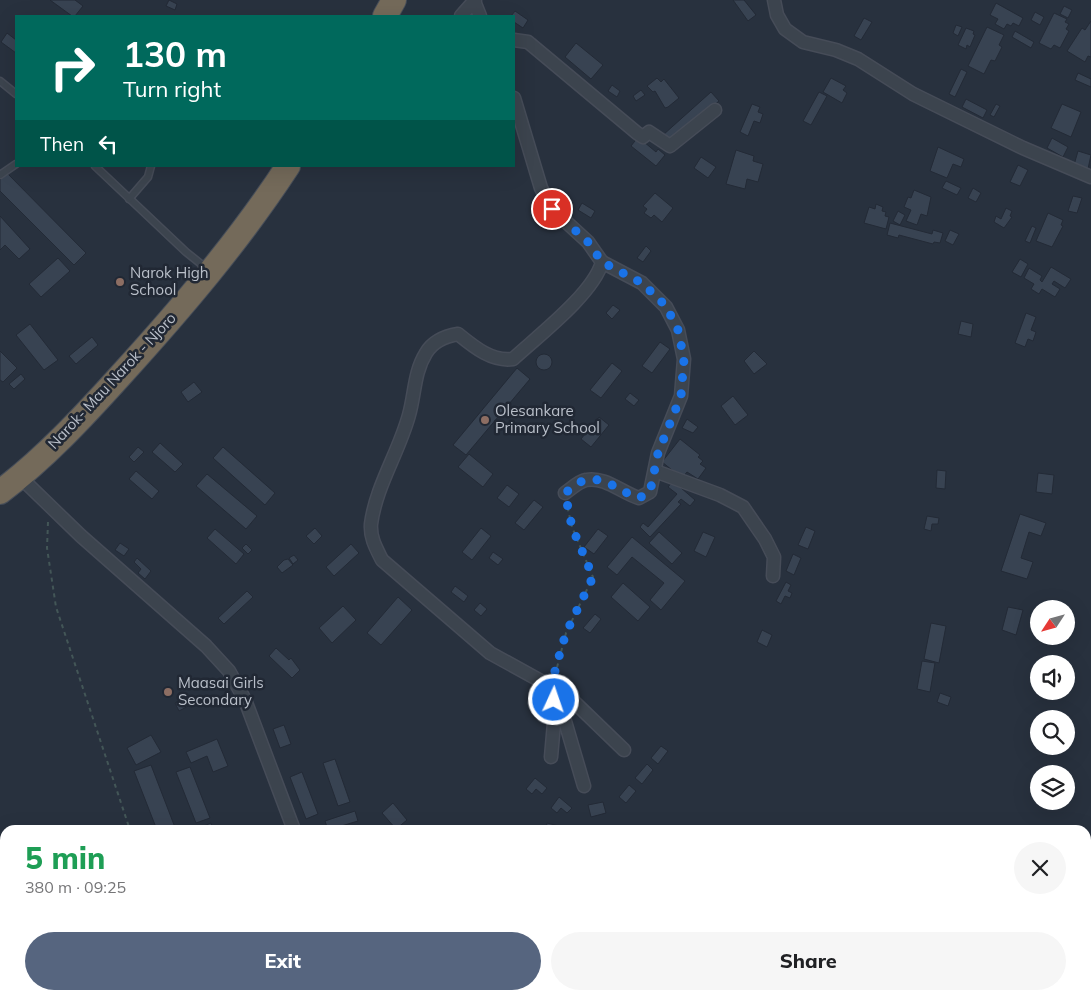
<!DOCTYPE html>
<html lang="en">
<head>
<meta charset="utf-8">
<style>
	:root { --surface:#fff; --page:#f6f6f6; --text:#202124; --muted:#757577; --accent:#56657f }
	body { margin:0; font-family:Mulish,sans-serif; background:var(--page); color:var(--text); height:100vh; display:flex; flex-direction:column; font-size:19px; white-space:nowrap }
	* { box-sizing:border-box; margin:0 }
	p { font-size:16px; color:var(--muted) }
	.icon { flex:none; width:28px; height:28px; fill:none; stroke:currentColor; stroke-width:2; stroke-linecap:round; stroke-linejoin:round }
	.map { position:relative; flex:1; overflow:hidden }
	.drawer { position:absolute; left:0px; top:825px; width:1091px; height:175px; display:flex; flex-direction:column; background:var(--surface); border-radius:15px 15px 0 0; box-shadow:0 5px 20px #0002 }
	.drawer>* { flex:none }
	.banner { position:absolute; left:15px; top:15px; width:500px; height:152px; border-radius:0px; box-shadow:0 5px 20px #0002; background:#00695c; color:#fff; overflow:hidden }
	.needle { width:32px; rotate:234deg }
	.tools { position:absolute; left:1030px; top:600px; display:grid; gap:10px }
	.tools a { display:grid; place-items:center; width:45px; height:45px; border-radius:50%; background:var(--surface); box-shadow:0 5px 20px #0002; font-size:25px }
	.pin { position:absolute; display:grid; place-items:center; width:42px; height:42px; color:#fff; margin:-21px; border:2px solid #fff; border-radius:50%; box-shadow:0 1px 5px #0007 }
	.me { position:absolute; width:55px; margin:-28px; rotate:3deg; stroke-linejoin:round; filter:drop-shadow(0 0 4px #0008) }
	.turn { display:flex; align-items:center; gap:18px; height:105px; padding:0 25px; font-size:22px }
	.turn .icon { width:65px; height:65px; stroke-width:2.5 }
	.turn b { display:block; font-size:35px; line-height:42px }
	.then { display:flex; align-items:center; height:48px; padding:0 25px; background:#0003; gap:10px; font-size:19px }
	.round { display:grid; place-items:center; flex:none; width:52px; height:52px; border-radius:26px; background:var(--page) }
	.head { display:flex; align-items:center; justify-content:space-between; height:85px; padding:0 25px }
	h1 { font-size:30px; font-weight:800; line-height:38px; color:#1e9e55 }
	.button { display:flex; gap:10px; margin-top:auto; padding:10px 25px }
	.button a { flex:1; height:58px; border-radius:30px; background:var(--accent); color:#fff; font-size:20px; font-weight:800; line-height:58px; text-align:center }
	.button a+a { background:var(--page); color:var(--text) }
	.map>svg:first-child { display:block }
	.building { fill:#384352; stroke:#232a36 }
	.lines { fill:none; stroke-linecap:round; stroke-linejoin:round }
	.lane-casing { stroke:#464c58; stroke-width:9 }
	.street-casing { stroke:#464c58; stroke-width:15 }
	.highway-casing { stroke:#474e59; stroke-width:26 }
	.path { stroke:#435657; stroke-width:2; stroke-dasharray:4 4; stroke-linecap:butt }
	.lane { stroke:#3c444e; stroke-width:6 }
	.street { stroke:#3c444e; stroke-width:12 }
	.highway { stroke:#746a5a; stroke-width:24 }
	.route { stroke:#1a73e8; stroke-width:9; stroke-dasharray:0 16.2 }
	.education-dot { fill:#8d6e63; stroke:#212834; stroke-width:2 }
	.labels { text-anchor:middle; stroke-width:5; stroke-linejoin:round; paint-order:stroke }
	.poi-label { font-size:15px; fill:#b9bfc9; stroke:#212834; text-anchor:start }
	.street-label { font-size:15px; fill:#b9bfc9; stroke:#212834 }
</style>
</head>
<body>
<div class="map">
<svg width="1091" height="1000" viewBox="0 0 1091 1000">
	<rect width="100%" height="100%" fill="#28313e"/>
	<g class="building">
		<polygon points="50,0 75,0 83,6 75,16 72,16"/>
		<polygon points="169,0 177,4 175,10 166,6"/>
		<polygon points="733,0 744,0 756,15 748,21"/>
		<polygon points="996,3 1023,18 1019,26 1013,23 1011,26 1007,24 1004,29 995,24 998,19 990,15"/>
		<polygon points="1064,6 1072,10 1068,18 1060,14"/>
		<polygon points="515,11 528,20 523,28 514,22 514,16 511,16"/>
		<polygon points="1035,12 1044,17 1040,25 1031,20"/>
		<polygon points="1054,13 1067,19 1065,22 1069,24 1066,29 1069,31 1060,48 1054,45 1051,49 1039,43"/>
		<polygon points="864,18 872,22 861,40 854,36"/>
		<polygon points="1091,21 1091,57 1088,56 1085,62 1067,51 1082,28 1085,30"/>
		<polygon points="956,25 962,27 958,36 953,33"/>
		<polygon points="987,27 1004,35 999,45 1002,47 995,61 991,60 984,74 968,66"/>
		<polygon points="966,28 974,31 973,34 975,35 970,47 967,45 966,49 958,45"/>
		<polygon points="1015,31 1034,42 1031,48 1012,37"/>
		<polygon points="7,33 16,40 16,53 1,42"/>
		<polygon points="576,43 603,65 591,79 565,57"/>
		<polygon points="961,69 967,72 955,97 949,94"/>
		<polygon points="1078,73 1091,79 1091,87 1075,80"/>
		<polygon points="657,78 661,82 664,79 679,98 668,107 665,108 655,91 653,92 647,86"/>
		<polygon points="831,78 846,86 843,90 847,93 842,103 823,92"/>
		<polygon points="612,85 620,91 617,97 608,91"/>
		<polygon points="641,90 645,95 636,101 633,96"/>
		<polygon points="711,92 719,101 670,143 663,135"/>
		<polygon points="819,92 827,96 811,125 803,121"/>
		<polygon points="966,99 987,110 983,118 962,107"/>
		<polygon points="752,104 760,107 758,112 763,114 760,123 754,121 748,136 740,132"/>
		<polygon points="996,104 1000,106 994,117 990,115"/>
		<polygon points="1062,104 1081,112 1071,137 1051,128"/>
		<polygon points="638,137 656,152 658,149 665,155 656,166 631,146"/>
		<polygon points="1052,138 1068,147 1063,157 1047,148"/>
		<polygon points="938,147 964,159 961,167 953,164 947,178 930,171"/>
		<polygon points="736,150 754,156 753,161 763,164 758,182 747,179 745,189 726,184"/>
		<polygon points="1078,151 1091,155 1088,169 1074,165"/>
		<polygon points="701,157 716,167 708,178 694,168"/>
		<polygon points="1018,165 1028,170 1020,186 1010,182"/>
		<polygon points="7,173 86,253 74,265 0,191 0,180"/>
		<polygon points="946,181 961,188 957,195 942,188"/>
		<polygon points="973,188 981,193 976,202 968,198"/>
		<polygon points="914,190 931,197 927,216 921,214 917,225 906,221 911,210 904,207 908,197 911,198"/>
		<polygon points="655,193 673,208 662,222 654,215 651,218 644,213 647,209 643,206"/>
		<polygon points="1073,196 1082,198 1077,213 1068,211"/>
		<polygon points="582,203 595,211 591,218 578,210"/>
		<polygon points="876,204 883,207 882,211 886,212 885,216 889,217 886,229 864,223 869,207 875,209"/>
		<polygon points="1006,208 1012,211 1010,216 1012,217 1004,228 994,222 996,216 1001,219"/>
		<polygon points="898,211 905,215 900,225 893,221"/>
		<polygon points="1048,213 1063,220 1061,225 1063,226 1052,247 1036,241"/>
		<polygon points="0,216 30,249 19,259 5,245 0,250"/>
		<polygon points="890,223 932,234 933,230 943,233 940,243 934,242 933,244 899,235 898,238 887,235"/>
		<polygon points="1032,226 1036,228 1030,243 1025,241"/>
		<polygon points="950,230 959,234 953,245 945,241"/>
		<polygon points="646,246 651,251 643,262 637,258"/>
		<polygon points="58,258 70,271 41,297 29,284"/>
		<polygon points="1020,259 1028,264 1021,277 1012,272"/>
		<polygon points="1051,267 1071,279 1065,288 1054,281 1052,284 1060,289 1055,297 1042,289 1039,294 1031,289 1034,284 1024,278 1029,268 1042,276 1040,280 1042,282"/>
		<polygon points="613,305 620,310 612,319 606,313"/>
		<polygon points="1026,313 1036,317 1031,330 1036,332 1033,341 1028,339 1025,347 1015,343"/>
		<polygon points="961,321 973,324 971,337 958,334"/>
		<polygon points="30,324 58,360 44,370 16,335"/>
		<polygon points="92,337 98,345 76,364 69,356"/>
		<polygon points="660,342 670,349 652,373 642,366"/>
		<polygon points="0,351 17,368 3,382 0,380"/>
		<polygon points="754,351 767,364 754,374 744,361"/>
		<circle cx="544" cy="362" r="8"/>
		<polygon points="612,363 622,371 601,398 590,390"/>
		<polygon points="517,368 530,379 466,455 453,445"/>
		<polygon points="21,374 25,379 14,389 9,384"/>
		<polygon points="194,382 202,392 188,402 181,392"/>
		<polygon points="630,393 639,400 634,406 625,399"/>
		<polygon points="733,396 748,415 735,425 721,406"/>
		<polygon points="599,417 609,425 591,447 581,439"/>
		<polygon points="687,419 698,427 693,433 682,428"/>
		<polygon points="680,439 700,455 698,457 703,461 700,464 706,468 698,479 687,472 682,478 662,462"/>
		<polygon points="160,443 183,464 175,472 152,452"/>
		<polygon points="138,447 144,452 134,462 129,457"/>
		<polygon points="223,447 275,493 265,505 213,458"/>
		<polygon points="469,454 493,474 483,487 458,467"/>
		<polygon points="937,470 946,471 945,489 936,488"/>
		<polygon points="136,471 159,491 152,499 129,479"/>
		<polygon points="1038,473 1054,475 1052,494 1036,492"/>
		<polygon points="207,474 257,516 246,529 196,486"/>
		<polygon points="673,481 695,500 690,506 681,499 678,502 681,504 650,537 640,527 643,523 648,527 677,494 668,487"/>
		<polygon points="507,485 519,494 509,507 497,498"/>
		<polygon points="534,500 543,507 524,530 515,523"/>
		<polygon points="1020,514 1046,523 1041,536 1029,532 1021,558 1033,562 1027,579 1001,571"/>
		<polygon points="927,516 939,518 938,524 932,524 931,531 924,529"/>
		<polygon points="806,527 815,531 808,549 798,545"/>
		<polygon points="315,528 322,536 314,544 306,536"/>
		<polygon points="481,528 491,536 472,560 462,552"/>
		<polygon points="215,529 244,554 236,564 207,538"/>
		<polygon points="598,529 608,536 594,554 584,547"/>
		<polygon points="659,532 682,553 672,564 649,543"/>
		<polygon points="703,532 715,537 706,557 694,551"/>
		<polygon points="632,537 685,581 661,610 650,600 664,583 632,557 617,575 607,567"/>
		<polygon points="120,543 129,549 124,556 115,550"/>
		<polygon points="246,544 252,550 248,554 242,548"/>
		<polygon points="351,544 359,553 334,576 326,567"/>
		<polygon points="493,552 503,559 498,565 489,558"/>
		<polygon points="793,554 801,558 794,575 786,571"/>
		<polygon points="294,555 298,560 293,564 289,558"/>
		<polygon points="137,558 151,571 145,579 138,573 141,569 134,562"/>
		<polygon points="288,559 293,565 282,573 277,567 284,560"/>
		<polygon points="786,582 791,585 788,591 792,593 790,598 785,596 781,604 776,601"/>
		<polygon points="623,583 650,607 638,621 611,597"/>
		<polygon points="455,586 468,596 464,602 451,592"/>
		<polygon points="247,591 253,597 224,624 218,618"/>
		<polygon points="398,597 412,610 381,645 367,633"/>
		<polygon points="480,603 487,609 481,616 474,610"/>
		<polygon points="343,606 356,620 332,643 319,628"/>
		<polygon points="1008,607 1023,610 1016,635 1002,630"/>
		<polygon points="595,614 601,619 590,633 583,628"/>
		<polygon points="931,623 946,626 939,663 924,659"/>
		<polygon points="762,630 772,635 767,647 757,642"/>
		<polygon points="276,648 289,660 291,658 300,670 292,678 269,656"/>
		<polygon points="922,661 935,663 930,692 917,689"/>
		<polygon points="940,693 951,697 948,706 937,702"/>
		<polygon points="190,695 194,703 179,711 175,703"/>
		<polygon points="284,725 291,744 280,748 273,729"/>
		<polygon points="151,735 161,752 136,765 127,748"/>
		<polygon points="217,739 228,766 213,772 207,756 191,763 186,752"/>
		<polygon points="661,746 668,751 658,764 651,758"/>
		<polygon points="335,759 350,802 338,806 323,763"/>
		<polygon points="647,764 653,770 642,784 635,778"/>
		<polygon points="151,765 176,830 157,830 134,771"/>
		<polygon points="190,767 210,818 196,823 176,772"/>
		<polygon points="302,772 318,814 306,819 290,777"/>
		<polygon points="535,778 547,788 542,794 536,789 532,794 526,789"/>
		<polygon points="629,785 636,791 626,803 619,797"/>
		<polygon points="559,797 572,808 567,813 561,808 557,813 551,808"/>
		<polygon points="603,802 606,813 591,817 588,805"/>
		<polygon points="393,803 407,820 396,829 382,813"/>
		<polygon points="355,811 358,821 328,830 325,821"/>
		<polygon points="211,823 213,830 194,830"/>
		<polygon points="547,823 559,826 558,830 546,829"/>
		<polygon points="371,995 373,1000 357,1000 369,995"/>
		<polygon points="420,995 424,995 426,999 431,996 433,1000 413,1000 412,998"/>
	</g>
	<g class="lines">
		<g class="lane-casing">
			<g id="lane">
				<polyline points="0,81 16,94"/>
				<polyline points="95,166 186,252 206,268"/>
				<polyline points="0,175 16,164"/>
				<polyline points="129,199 148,177 151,166"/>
			</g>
		</g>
		<g class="street-casing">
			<g id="street">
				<polyline points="774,0 777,15 785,29 803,42 836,50 858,59 913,94 1023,148 1091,177"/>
				<polyline points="474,1 480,16"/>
				<polyline points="461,16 475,0"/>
				<polyline points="514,40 528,42 637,133 643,137 649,132 670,146 715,110"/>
				<path d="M514,98L541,188L552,209L588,242L602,262C594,293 538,336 513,359C492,362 474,347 458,334C446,336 433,341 426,353C414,372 415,394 409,415C399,452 376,486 371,524C370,538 376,548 382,560L490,653L568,696L624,750"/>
				<polyline points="655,471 720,495 743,507 765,539 774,557 773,576"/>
				<polyline points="20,477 81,536 206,646 229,671 245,700 294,830"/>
				<path d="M565,493C571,489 579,481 586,480C605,476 622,493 639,498L650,492L658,453L681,396L684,359L678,330L666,307L642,283L602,262"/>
				<polyline points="542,683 562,711 584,786"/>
				<polyline points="551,757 554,723 551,697"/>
				<polyline points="336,995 337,1000"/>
			</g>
		</g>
		<g class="highway-casing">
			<g id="highway">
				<polyline points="385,16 394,0"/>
				<path d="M0,492C44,459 83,417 120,376C180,310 239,241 288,166"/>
			</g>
		</g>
		<g class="path">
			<polyline points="48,522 47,548 56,607 130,830"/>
			<polyline points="555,675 566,633 593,577 572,527 567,505"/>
		</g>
		<use href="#lane" class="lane"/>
		<use href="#street" class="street"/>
		<use href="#highway" class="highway"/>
	</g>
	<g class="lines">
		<path class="route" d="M552,209L588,242L602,262L642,283L666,306L678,330L684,359L681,396L658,453L650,492L639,498C622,493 605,476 586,480C579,481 571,489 565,493L572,527L593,577L566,633L555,670L554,700"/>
	</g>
	<g class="education-dot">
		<circle cx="120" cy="282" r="5"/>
		<circle cx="485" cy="420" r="5"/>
		<circle cx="168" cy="692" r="5"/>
	</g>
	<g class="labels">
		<g class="poi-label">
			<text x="130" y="278">Narok High<tspan x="130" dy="17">School</tspan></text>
			<text x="495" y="416">Olesankare<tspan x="495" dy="17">Primary School</tspan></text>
			<text x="178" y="688">Maasai Girls<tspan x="178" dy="17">Secondary</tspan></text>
		</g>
		<g class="street-label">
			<text transform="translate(112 381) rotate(-47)" y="5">Narok- Mau Narok - Njoro</text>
		</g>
	</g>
</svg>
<div class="tools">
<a><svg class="needle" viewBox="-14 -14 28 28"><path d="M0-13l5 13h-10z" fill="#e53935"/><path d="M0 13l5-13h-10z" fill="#757577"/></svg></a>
<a><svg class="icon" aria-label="sound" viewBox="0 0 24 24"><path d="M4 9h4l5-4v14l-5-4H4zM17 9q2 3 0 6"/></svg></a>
<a><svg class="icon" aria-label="search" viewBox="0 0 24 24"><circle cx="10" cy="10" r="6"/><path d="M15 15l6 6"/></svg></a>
<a><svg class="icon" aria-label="layers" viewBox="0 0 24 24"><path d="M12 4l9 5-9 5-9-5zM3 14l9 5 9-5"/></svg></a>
</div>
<div class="pin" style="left:552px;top:209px;background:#d93025"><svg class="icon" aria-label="arrive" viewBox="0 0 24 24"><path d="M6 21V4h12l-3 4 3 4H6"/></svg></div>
<svg class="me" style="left:554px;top:700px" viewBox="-20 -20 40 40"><circle r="17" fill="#1a73e8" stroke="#fff" stroke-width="3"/><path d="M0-11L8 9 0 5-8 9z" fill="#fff"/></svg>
<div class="banner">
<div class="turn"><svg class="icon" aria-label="right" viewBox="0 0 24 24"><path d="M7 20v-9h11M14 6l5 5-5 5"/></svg><div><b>130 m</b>Turn right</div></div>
<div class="then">Then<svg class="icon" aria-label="left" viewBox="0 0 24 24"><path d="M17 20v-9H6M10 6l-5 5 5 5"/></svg></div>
</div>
<section class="drawer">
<div class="head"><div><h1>5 min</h1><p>380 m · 09:25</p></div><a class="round"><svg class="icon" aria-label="close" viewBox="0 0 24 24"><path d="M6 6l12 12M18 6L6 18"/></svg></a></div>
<div class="button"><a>Exit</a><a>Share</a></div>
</section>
</div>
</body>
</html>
